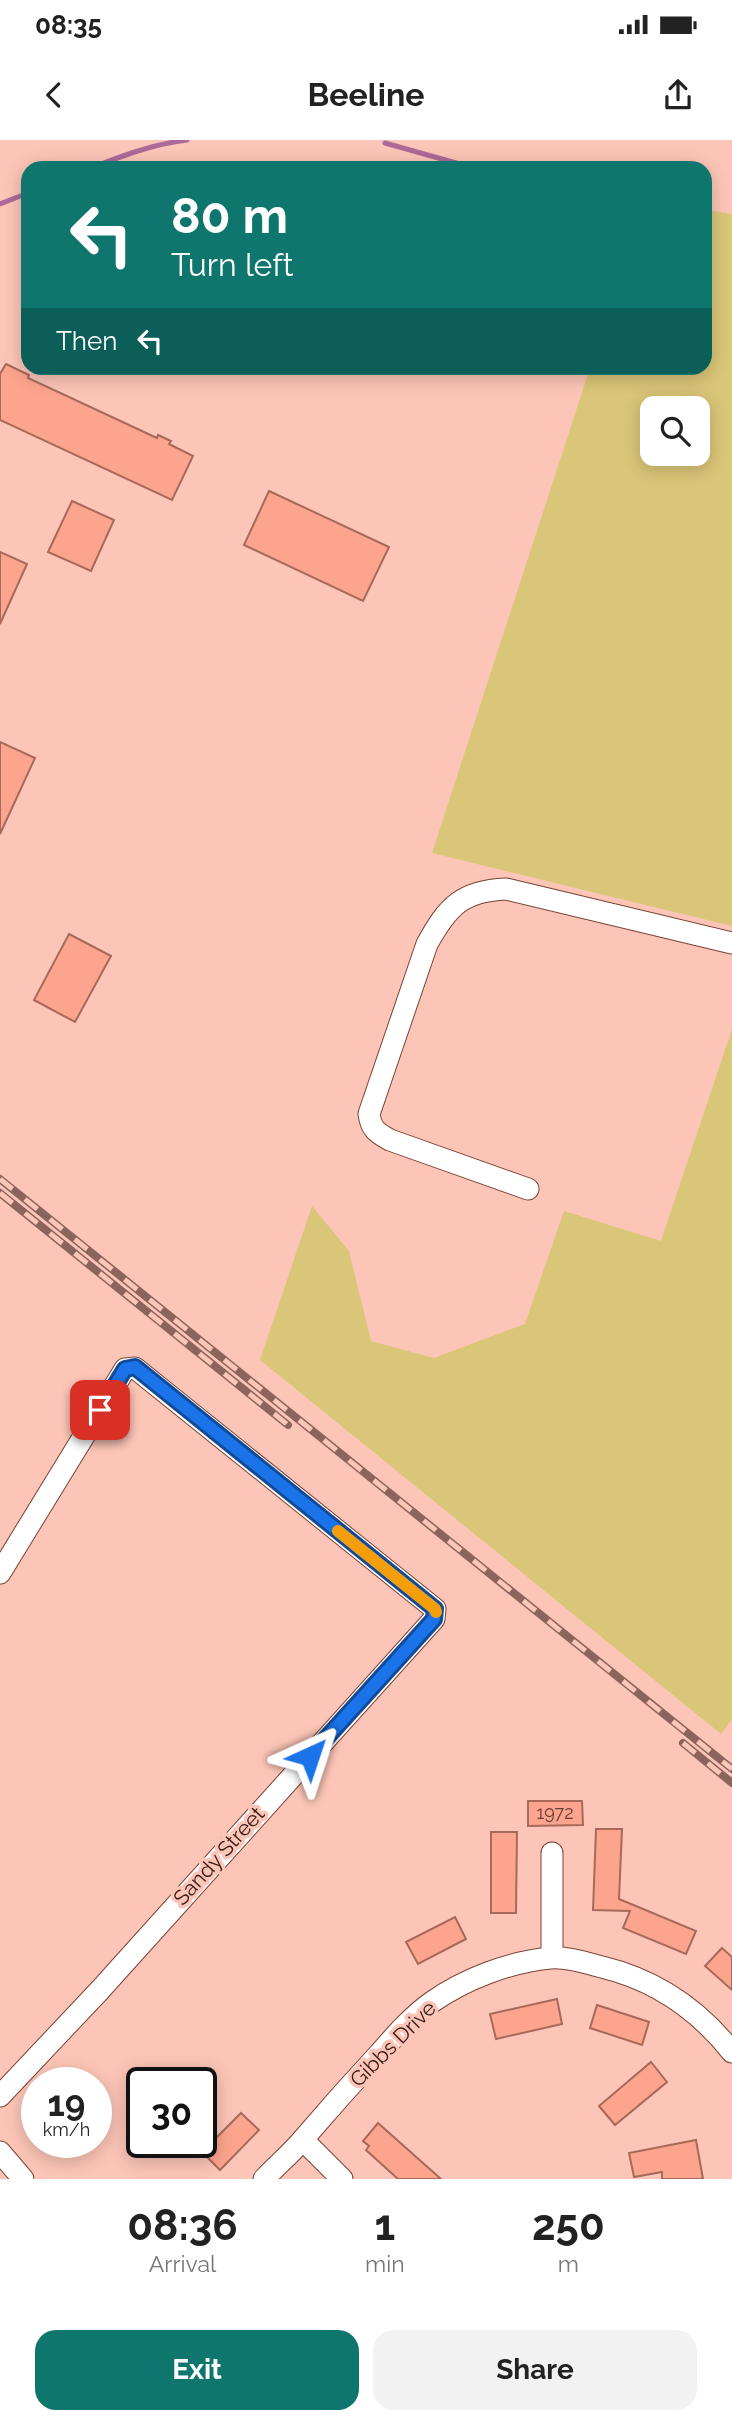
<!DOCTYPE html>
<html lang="en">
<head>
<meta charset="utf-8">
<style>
	:root { --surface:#fff; --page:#f2f2f2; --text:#222; --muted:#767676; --accent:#0f766e }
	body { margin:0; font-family:Raleway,sans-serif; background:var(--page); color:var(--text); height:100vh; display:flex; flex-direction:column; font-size:26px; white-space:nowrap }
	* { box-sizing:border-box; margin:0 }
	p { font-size:23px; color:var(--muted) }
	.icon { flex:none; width:38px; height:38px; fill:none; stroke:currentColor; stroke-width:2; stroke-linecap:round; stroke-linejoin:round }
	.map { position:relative; height:2039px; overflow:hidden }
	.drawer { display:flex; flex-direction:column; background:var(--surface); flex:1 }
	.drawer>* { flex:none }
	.banner { position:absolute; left:21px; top:21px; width:691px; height:214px; border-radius:21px; box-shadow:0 4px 18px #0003; background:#0f766e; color:#fff; overflow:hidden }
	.tools { position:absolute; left:640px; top:256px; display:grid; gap:14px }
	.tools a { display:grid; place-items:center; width:70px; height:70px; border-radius:14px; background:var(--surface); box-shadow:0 4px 18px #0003; font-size:35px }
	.speed { position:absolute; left:21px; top:1927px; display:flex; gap:14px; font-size:35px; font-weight:700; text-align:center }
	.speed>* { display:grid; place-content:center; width:91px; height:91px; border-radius:50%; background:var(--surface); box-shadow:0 4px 18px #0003; line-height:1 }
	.speed small { font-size:18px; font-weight:400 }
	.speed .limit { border:4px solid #111; border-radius:10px; background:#fff; color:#111 }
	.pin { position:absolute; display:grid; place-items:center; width:60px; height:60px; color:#fff; margin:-30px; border-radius:14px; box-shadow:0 4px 10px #0006 }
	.me { position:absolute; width:77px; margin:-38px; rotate:42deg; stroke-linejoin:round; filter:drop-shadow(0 0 5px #0008) }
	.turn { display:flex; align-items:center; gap:24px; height:147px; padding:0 35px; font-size:32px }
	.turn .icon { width:91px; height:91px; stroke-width:2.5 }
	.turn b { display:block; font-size:49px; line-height:60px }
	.then { display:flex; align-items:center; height:66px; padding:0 35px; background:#0003; gap:14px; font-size:26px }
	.eta { display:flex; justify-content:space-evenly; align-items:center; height:119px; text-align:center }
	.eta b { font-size:42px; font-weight:700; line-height:49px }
	.button { display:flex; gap:14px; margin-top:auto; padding:14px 35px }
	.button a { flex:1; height:80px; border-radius:21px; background:var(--accent); color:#fff; font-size:28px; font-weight:700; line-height:80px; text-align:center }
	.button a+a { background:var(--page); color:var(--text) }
	.status { display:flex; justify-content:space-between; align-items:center; height:49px; padding:0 35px; background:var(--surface); direction:ltr }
	.status svg { height:19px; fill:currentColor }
	header { display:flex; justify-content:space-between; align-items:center; height:91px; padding:0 35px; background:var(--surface); font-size:32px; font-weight:700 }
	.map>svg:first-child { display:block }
	.green { fill:#dac678; fill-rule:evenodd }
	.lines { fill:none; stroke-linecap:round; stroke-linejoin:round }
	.stream { stroke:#ae6998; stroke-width:5 }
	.building { fill:#fca48d; stroke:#a76a5a; stroke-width:2 }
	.minor-casing { stroke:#7a4233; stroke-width:23 }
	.minor { stroke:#fff; stroke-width:21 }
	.rail-casing { stroke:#8b655c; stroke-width:8 }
	.rail { stroke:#fcc5b7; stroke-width:5; stroke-dasharray:16; stroke-linecap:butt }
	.route-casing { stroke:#114b97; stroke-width:18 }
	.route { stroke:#1a73e8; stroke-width:12 }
	.slow { stroke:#f59e0b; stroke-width:12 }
	.labels { text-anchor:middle; stroke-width:7; stroke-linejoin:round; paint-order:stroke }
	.number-label { font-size:18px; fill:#673e34 }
	.street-label { font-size:21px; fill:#351c16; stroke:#fcc5b7 }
</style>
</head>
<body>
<div class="status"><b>08:35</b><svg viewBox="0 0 49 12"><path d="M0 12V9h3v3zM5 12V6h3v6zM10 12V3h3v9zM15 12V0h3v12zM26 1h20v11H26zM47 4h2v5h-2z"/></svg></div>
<header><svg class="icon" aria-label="back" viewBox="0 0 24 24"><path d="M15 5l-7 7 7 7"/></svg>Beeline<svg class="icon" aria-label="share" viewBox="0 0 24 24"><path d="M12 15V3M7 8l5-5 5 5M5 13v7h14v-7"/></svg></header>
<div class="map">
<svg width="732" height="2039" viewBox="0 0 732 2039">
	<rect width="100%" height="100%" fill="#fcc5b7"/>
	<g class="green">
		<path d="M705,70L732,74V786L432,713L590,228H705ZM653,268H698V313H653Z"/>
		<polygon points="732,889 732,1579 721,1594 260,1220 312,1066 349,1111 371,1201 434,1218 525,1184 564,1071 661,1101"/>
	</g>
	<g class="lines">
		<g class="stream">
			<polyline points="385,3 474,28"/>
			<path d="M91,28C122,16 153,4 187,0"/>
			<polyline points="0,64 28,53"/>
		</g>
	</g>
	<g class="building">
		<polygon points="6,224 29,235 28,238 157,298 158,295 171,301 169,304 193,316 172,360 0,280 0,234"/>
		<polygon points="269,351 389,407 363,461 244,405"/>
		<polygon points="72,361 114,380 91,431 48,412"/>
		<polygon points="0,412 27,424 0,484"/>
		<polygon points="0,602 35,618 0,694"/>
		<polygon points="69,794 111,816 75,882 34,860"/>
		<polygon points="528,1661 582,1661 583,1685 528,1686"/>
		<polygon points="596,1689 622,1689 619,1759 696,1791 686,1814 623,1788 630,1771 593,1770"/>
		<polygon points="491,1692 517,1692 516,1773 491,1773"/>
		<polygon points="455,1777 466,1799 418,1824 406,1802"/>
		<polygon points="722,1808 732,1817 732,1850 705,1826"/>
		<polygon points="557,1859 562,1884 496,1899 490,1874"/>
		<polygon points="597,1865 649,1882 642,1905 590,1888"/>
		<polygon points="651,1922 667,1942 615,1985 599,1966"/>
		<polygon points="241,1973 259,1990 220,2030 202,2012"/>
		<polygon points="378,1983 441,2039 398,2039 366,2010 369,2006 363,2001"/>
		<polygon points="696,2000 703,2039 662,2039 662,2032 634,2037 629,2013"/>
	</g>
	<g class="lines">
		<g class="minor-casing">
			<g id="minor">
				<path d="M528,1049L390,1000C377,993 371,989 369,974L427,804C448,766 462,751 506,749L732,803"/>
				<polyline points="0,1433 125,1229 135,1228 435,1469 434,1479 100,1850 0,1956"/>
				<polyline points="552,1713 552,1817"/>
				<polyline points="303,2000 342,2039"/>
				<polyline points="0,2012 23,2039"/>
				<path d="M264,2039C277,2025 293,2012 305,1997C329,1969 354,1941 379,1914C395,1896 412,1876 432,1862C465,1839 509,1822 550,1818C565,1816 587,1823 602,1827C656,1840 698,1869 732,1912"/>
			</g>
		</g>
		<use href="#minor" class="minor"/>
		<g class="rail-casing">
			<g id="rail">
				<polyline points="0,1039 732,1629"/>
				<polyline points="0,1053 288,1285"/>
				<polyline points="683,1603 732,1643"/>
			</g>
		</g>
		<use href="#rail" class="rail"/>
	</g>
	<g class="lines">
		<g class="route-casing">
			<polyline id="route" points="100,1270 125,1229 135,1227 435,1469 434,1479 310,1616"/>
		</g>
		<use href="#route" class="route"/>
		<polyline class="slow" points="338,1391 435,1469 436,1472"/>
	</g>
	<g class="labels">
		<g class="number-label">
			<text x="555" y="1679">1972</text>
		</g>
		<g class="street-label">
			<text transform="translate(219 1716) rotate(-48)" y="7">Sandy Street</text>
			<text transform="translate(393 1904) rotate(-45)" y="7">Gibbs Drive</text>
		</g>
	</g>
</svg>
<div class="tools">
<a><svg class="icon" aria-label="search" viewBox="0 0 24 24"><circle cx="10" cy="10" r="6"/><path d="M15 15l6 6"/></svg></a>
</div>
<div class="speed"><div>19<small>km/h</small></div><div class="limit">30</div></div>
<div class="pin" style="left:100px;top:1270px;background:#d93025"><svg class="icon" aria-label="arrive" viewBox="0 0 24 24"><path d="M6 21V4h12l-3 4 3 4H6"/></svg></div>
<svg class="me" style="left:310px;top:1616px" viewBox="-20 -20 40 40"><path d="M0-17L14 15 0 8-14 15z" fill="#1a73e8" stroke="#fff" stroke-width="4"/></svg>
<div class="banner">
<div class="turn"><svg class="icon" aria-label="left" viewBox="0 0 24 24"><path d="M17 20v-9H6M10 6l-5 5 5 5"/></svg><div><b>80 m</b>Turn left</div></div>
<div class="then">Then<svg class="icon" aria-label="left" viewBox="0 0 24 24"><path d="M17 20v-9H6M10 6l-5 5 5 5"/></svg></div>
</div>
</div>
<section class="drawer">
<div class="eta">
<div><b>08:36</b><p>Arrival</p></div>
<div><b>1</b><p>min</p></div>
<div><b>250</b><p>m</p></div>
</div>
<div class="button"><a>Exit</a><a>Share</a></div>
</section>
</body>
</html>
